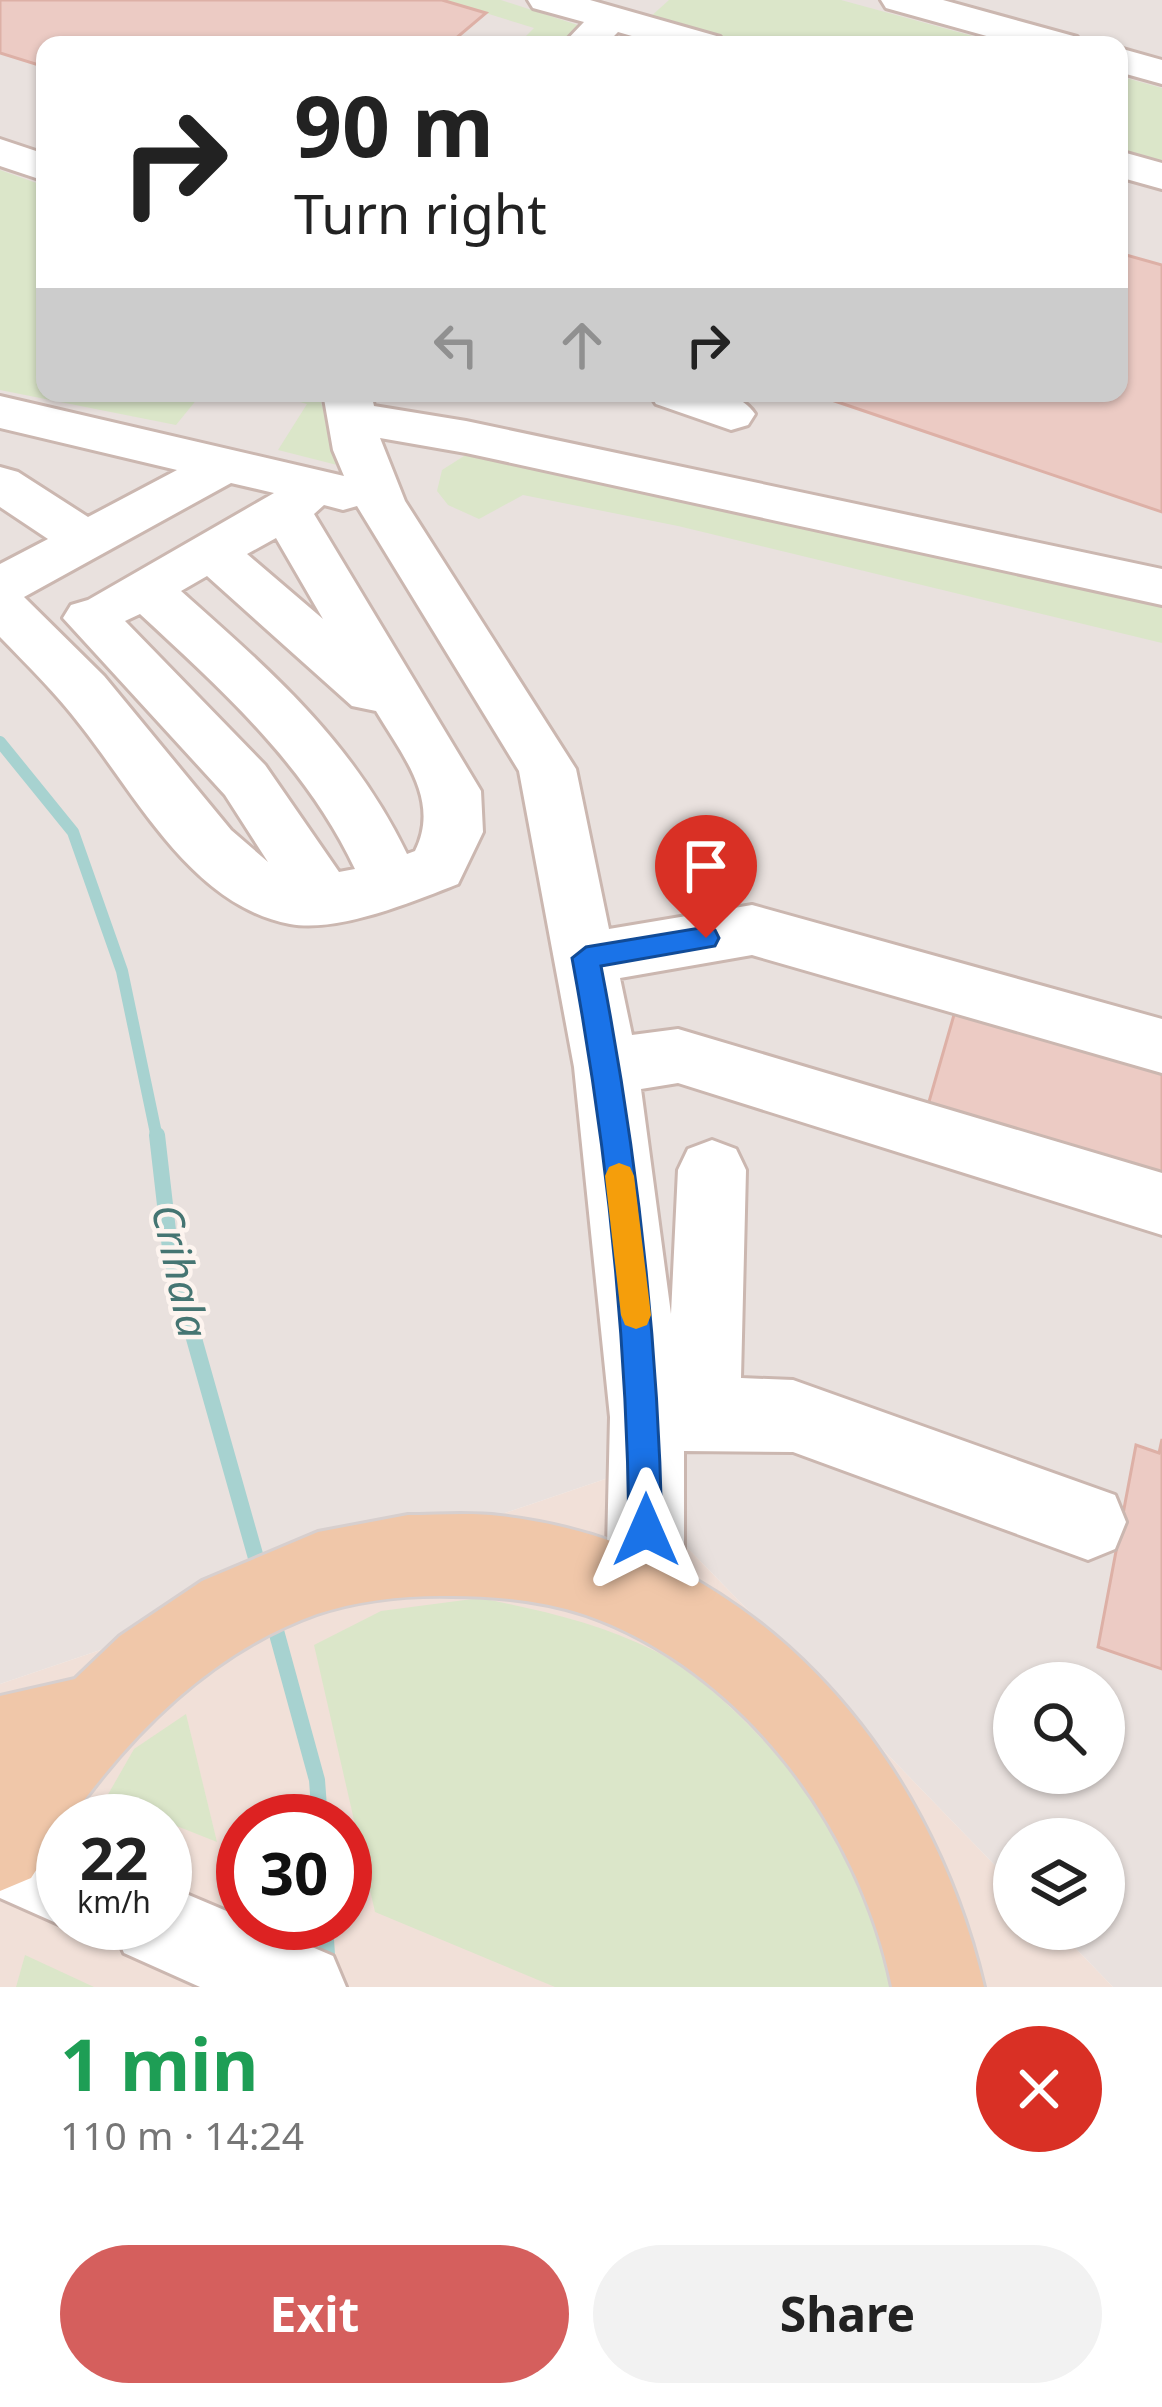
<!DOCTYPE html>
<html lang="en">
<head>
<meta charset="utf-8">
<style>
	:root { --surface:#fff; --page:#f2f2f2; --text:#222; --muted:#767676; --accent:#d55f5d }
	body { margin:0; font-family:"Noto Sans",sans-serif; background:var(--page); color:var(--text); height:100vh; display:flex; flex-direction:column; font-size:45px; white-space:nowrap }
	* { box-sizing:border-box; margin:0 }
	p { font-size:39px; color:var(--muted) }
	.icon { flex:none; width:66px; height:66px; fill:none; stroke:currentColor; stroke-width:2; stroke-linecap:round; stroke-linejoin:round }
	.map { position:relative; height:1987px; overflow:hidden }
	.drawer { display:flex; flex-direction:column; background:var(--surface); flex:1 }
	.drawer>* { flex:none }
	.top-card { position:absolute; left:36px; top:36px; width:1092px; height:366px; border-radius:24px; box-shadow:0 3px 9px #0004; background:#fff; color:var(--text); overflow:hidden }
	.tools { position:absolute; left:993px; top:1662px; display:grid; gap:24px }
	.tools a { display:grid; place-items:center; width:132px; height:132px; border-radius:50%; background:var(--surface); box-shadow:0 3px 9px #0004; font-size:60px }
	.speed { position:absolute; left:36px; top:1794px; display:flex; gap:24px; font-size:60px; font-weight:700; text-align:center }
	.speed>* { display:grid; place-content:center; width:156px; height:156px; border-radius:50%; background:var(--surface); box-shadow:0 3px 9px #0004; line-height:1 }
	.speed small { font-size:30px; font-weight:400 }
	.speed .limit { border:18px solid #d22; background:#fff; color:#111 }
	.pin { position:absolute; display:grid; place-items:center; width:102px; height:102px; color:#fff; margin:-123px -51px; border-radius:50% 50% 50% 0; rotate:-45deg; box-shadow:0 0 12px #0007 }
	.pin .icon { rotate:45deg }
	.me { position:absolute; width:132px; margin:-66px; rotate:0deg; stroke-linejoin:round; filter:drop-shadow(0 0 9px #0008) }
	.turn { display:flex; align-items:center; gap:42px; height:252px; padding:0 60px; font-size:54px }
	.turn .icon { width:156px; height:156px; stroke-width:2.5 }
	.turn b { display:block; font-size:84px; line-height:102px }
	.lanes { display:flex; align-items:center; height:114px; padding:0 60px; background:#0003; justify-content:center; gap:60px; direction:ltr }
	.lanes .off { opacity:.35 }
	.round { display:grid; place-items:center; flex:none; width:126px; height:126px; border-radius:63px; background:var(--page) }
	.summary { display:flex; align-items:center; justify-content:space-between; height:204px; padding:0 60px }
	h1 { font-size:72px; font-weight:700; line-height:90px; color:#1e9e55 }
	.primary-button { display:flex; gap:24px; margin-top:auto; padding:24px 60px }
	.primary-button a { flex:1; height:138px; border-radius:72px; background:var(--accent); color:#fff; font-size:48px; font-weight:700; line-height:138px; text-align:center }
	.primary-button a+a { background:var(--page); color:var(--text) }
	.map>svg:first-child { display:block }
	.residential { fill:#f1e0d8; fill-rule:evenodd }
	.industrial { fill:#e9e1de; fill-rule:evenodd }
	.green { fill:#dbe6c9 }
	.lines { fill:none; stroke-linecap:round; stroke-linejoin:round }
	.stream-far1 { stroke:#a7d2d0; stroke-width:12 }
	.stream { stroke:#a7d2d0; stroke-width:16 }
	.building { fill:#eccbc4; stroke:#ddb0a6; stroke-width:3 }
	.minor-casing { stroke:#cbb7b0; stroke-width:6 }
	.major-casing { stroke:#d7cfce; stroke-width:6 }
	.minor { fill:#fff; fill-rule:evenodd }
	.major { fill:#f0c7a9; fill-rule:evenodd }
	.route { fill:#1a73e8; stroke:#114b97; stroke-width:3 }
	.slow { fill:#f59e0b }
	.labels { text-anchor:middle; stroke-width:9; stroke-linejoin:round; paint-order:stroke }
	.water-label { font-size:42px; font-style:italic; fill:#457572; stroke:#fdf4ef }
</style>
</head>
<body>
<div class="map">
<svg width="1162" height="1987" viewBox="0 0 1162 1987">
	<rect width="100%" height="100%" fill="#faf0e9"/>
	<path class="residential" d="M617,1475L1014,1885V1929H1057L1113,1987H0V1684ZM63,1821H165V1923H63ZM243,1821H345V1923H243Z"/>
	<path class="industrial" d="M0,0H1162V1987H1113L1057,1929H1104V1839H1014V1885L617,1475L0,1684ZM45,45H1119V393H45ZM1014,1683H1104V1773H1014Z"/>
	<g class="green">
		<polygon points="443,0 501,0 587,28 571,45 517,45 534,28"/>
		<polygon points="669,0 841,0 1006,45 724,45 649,18"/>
		<polygon points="1119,76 1162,88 1162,170 1119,157"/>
		<polygon points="0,170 45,186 45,393 202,393 176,425 0,390"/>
		<polygon points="268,393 318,393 341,466 278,450 307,404"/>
		<polygon points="505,452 1162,599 1162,643 678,526 523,495 479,519 448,505 437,491 442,470 464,456"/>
		<path d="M480,1598C540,1610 600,1623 655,1651C732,1690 847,1825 875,1906C884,1932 888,1960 895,1987H555L375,1912L314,1645L381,1611Z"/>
		<polygon points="186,1714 217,1842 106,1798 134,1749"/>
		<polygon points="25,1955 94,1987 16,1987"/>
	</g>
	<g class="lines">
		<polyline class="stream-far1" points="0,742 73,832 122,971 157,1138"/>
		<g class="stream">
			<polyline points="157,1135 171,1257 260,1572"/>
			<polyline points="272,1616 317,1780 320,1821"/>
			<polyline points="325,1923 329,1987"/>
		</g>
	</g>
	<g class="building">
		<polygon points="0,0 442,0 486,13 448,45 45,45 45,67 0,53"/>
		<polygon points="1119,253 1162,265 1162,512 811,393 1119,393"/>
		<polygon points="958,1001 1162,1060 1162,1190 924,1119"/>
		<polygon points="1162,1439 1162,1669 1098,1647 1136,1445 1159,1453"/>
	</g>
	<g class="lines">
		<g class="minor-casing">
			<g id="minor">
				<polygon points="528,0 590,0 720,37 726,45 663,45 618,32 605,45 562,45 584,22 533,8"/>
				<polygon points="881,0 943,0 1077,37 1083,45 1019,45 886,8"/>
				<polygon points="1119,48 1162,60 1162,84 1119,72"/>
				<polygon points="0,139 45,154 45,181 0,166"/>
				<polygon points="1119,151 1162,163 1162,189 1119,177"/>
				<path d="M323,393H371L374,406L466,421L1162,569V605L466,453L380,438L405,501L576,769L609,929L752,905L1162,1019V1073L752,955L620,978L632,1035L678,1029L1162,1173V1235L678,1083L641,1089L671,1314L678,1170L688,1149L712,1140L736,1149L746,1170L741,1378L793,1380L1115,1495L1126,1522L1115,1549L1088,1560L793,1452L684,1451V1594L673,1622L645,1633L617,1622L606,1594L610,1417L574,1067L519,771L357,506L343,510L324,505L314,514L481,791L483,832L458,884C414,901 339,933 290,924C193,906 137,797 81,726C57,694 28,666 0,637V564L48,539L0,507V467L18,472L88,517L177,470L0,428V396L344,476L333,450ZM231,483L274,493L88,600L71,605L63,618L225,795L268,862L231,830L104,676L24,597ZM276,538L323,619L247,554ZM207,576L352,706L376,711C402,755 441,800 415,851L407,854C352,741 273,673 181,591ZM140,614C223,691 306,765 355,869L339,872L265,765L125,621Z"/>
				<path d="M649,393C682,393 735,383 755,414L748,425L731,430L656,404Z"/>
				<polygon points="0,1813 63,1840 63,1923 69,1923 63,1926 0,1898"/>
				<polygon points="165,1885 243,1918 243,1923 256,1923 333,1956 346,1987 200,1987 124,1953 111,1923 165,1923"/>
			</g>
		</g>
		<g class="major-casing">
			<path id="major" d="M408,1515C438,1515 470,1512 500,1516C751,1544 929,1750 984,1987H892C860,1829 743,1670 586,1615C544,1601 497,1596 452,1596C408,1595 359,1600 317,1614C213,1651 131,1733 69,1821H63V1829L31,1878L0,1891V1696L75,1679L120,1636L202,1581L318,1532Z"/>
		</g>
		<use href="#minor" class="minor"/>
		<use href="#major" class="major"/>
	</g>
	<path class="route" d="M706,927L715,930L719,938L715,946L601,966C637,1152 658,1341 662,1530L658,1541L646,1546L634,1541L629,1530C627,1338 607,1147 572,958L586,947Z"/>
	<polygon class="slow" points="619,1163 630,1167 634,1176 651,1315 647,1325 636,1329 625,1325 621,1315 605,1176 609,1167"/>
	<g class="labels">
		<g class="water-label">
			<text transform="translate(180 1271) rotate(78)" y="15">Crihala</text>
		</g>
	</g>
</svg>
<div class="tools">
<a><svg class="icon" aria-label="search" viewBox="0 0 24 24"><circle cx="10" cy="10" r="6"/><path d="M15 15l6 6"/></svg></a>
<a><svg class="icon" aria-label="layers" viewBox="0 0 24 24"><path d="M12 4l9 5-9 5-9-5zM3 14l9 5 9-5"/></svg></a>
</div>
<div class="speed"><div>22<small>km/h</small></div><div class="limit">30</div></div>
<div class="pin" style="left:706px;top:938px;background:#d93025"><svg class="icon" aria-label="arrive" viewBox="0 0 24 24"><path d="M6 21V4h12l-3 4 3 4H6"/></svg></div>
<svg class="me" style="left:646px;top:1530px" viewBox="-20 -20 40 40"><path d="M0-17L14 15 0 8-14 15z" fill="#1a73e8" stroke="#fff" stroke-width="4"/></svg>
<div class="top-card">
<div class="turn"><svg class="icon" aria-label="right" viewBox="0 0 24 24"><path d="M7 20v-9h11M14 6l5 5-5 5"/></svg><div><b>90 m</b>Turn right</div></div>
<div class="lanes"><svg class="icon off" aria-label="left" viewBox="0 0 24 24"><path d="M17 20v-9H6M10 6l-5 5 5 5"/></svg><svg class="icon off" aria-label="ahead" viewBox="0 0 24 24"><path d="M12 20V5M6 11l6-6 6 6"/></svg><svg class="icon" aria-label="right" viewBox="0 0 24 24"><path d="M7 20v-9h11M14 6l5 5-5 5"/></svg></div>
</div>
</div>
<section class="drawer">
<div class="summary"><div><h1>1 min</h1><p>110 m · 14:24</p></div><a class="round" style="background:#d93025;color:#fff"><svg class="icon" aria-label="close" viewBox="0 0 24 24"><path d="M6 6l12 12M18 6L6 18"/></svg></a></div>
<div class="primary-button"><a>Exit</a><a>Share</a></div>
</section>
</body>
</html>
